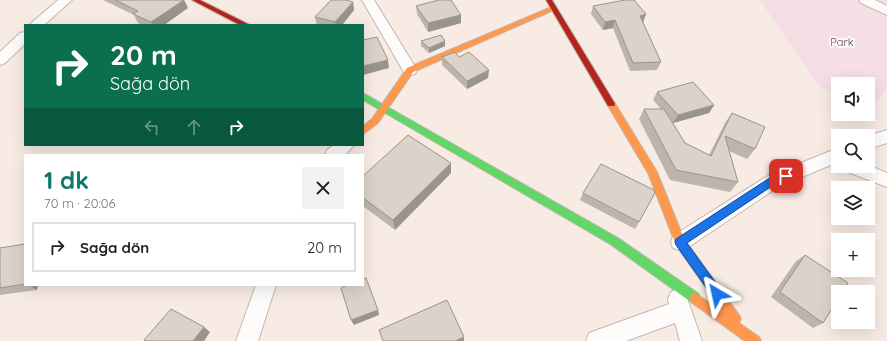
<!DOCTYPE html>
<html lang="tr">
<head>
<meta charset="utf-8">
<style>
	:root { --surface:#fff; --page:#f2f2f2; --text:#222; --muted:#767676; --line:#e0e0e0; --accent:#0f766e }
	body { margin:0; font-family:Quicksand,sans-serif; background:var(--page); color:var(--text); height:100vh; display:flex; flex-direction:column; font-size:15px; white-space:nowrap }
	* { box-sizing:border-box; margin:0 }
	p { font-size:13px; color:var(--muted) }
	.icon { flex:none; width:22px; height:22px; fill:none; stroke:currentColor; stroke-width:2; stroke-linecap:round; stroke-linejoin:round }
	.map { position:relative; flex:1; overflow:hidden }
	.details { position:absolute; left:24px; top:154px; width:340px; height:132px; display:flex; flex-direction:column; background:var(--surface); border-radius:0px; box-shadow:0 4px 16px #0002 }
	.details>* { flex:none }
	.banner { position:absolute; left:24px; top:24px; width:340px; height:122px; border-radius:0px; box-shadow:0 4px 16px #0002; background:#0b6e4f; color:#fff; overflow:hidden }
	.buttons { position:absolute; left:831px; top:77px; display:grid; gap:8px }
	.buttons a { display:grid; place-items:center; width:44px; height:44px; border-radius:0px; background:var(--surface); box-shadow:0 4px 16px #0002; font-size:20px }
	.pin { position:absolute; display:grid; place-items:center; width:34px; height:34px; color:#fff; margin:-17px; border-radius:8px; box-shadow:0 2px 6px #0006 }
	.me { position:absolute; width:44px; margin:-22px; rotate:324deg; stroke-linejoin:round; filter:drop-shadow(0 0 3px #0008) }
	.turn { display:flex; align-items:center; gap:14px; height:84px; padding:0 20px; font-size:18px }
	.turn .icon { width:52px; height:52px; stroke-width:2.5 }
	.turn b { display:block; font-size:28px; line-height:34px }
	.lanes { display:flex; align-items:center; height:38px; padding:0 20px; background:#0003; justify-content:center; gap:20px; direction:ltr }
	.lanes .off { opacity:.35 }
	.round { display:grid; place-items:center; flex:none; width:42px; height:42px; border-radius:0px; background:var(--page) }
	.summary { display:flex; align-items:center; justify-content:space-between; height:68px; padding:0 20px }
	h1 { font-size:24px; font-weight:700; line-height:30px; color:var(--accent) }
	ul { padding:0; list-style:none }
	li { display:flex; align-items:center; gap:12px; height:50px; margin:0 8px 6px; padding:0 12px; border:2px solid var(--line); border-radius:0px }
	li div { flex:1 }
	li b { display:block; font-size:15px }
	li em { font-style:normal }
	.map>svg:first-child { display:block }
	.green { fill:#f6dfe4 }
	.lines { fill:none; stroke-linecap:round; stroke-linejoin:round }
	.street-casing { stroke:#c2b8b2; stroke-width:2 }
	.fast-casing { stroke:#c2b8b2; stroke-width:2 }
	.slow-casing { stroke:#c2b8b2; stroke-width:2 }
	.jam-casing { stroke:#c2b8b2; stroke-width:2 }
	.street { fill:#fefcfb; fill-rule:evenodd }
	.fast { fill:#63d668; fill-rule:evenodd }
	.slow { fill:#ff974d; fill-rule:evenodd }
	.jam { fill:#b3261e; fill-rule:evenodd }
	.wall { fill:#bcb5ad }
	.shaded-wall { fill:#99948d }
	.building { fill:#dbd3c9; stroke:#99948d }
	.route { fill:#1a73e8; stroke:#114b97 }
	.labels { text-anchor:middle; stroke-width:4; stroke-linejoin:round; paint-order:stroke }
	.park-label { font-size:11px; fill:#6b3a56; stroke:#fbfbfb }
</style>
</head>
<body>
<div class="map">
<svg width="887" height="341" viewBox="0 0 887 341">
	<rect width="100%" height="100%" fill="#f7ebe3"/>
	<polygon class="green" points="760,0 887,0 887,88 877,103 868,101 868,84 838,84 838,95 831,93 816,83"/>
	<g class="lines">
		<g class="street-casing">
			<g id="street">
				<polygon points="58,0 72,0 44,25 29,25"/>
				<polygon points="362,0 374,0 417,70 415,74 410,75 405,74"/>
				<polygon points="859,0 875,0 887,6 887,15 861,3"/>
				<polygon points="25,32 25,44 5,63 0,65 0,52 20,33"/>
				<polygon points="887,130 887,143 868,149 868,136"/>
				<polygon points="334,145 354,145 345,155 325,155 327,150"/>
				<polygon points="838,148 838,162 778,187 687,248 680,250 673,248 671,242 673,236 766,177"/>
				<polygon points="868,165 887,173 887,187 845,171 843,166"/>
				<polygon points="256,285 276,285 258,341 236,341"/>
				<polygon points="678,289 685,292 702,341 680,341 675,323 626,341 586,341 589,333 669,304 668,299 671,292"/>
			</g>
		</g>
		<g class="fast-casing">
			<polygon id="fast" points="363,93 618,238 699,294 700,298 699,302 695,303 691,302 610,244 363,100"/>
		</g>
		<g class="slow-casing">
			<g id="slow">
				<polygon points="554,6 556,7 556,9 413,72 378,123 363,134 363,126 372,119 407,68"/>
				<polygon points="611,101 614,102 657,172 684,239 739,315 741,319 739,323 759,337 761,341 745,341 691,302 690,298 691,294 695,293 723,312 676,245 648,173 607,104"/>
			</g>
		</g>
		<g class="jam-casing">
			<g id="jam">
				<polygon points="192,0 200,0 250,25 240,25"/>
				<polygon points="546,0 552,0 614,102 615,104 614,106 608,106"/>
			</g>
		</g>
		<use href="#street" class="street"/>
		<use href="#fast" class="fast"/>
		<use href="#slow" class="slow"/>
		<use href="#jam" class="jam"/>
	</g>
	<g class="wall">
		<polygon points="103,0 184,0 188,8 164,25 143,25 138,23 134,15"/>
		<polygon points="353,2 354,10 342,25 317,25 315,17"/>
		<polygon points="416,6 461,23 428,32 417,14"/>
		<polygon points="593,6 646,14 643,22 661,62 657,70 630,71 613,28 603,30 591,14"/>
		<polygon points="421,41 445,41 445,46 429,53 421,46"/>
		<polygon points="442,57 459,57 488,78 467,89 442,65"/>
		<polygon points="657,92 714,105 709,113 673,123 671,120 685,143 709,155 725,123 732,113 755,149 747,159 729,151 738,182 730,192 670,180 639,119 644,109 661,109 653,100"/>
		<polygon points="451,173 395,230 363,206 363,176"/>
		<polygon points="583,193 639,222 635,229 580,200"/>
		<polygon points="25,244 25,285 38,285 37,290 0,295 0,248"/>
		<polygon points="805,255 823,323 813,328 771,297 796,261"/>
	</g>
	<g class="shaded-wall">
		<polygon points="184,0 188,8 164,25 153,25 151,22"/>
		<polygon points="353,2 354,10 342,25 336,25 335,22"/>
		<polygon points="646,14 643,22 636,24 640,16"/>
		<polygon points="461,15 461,23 428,32 428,23"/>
		<polygon points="615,20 613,28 603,30 605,22"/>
		<polygon points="445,41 445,46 429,53 429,48"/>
		<polygon points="388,60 389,68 363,75 363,66"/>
		<polygon points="489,70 488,78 467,89 467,81"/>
		<polygon points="714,105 709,113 673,123 678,115"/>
		<polygon points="451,163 451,173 395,230 393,220"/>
		<polygon points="29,285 38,285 37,290"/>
		<polygon points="378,310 379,315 354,325 351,320"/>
		<polygon points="204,327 210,332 204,341 193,341"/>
		<polygon points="464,337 464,341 455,341"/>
	</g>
	<g class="building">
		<polygon points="115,0 184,0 151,22 133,14 138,11"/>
		<polygon points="331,0 346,0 353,2 335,22 315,17"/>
		<polygon points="439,0 451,0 461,15 428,23 416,6"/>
		<polygon points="625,0 634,0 646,14 640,16 661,62 633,63 615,20 605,22 593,6"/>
		<polygon points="441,35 445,41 429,48 421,41"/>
		<polygon points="377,37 388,60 363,66 363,40"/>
		<polygon points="455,52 459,57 469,52 489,70 467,81 442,57"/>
		<polygon points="693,82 714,105 678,115 657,92"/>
		<polygon points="644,109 664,109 685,143 711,156 732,113 765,127 755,149 725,136 738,182 676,170"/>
		<polygon points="408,135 451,163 393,220 363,198 363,176"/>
		<polygon points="601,164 654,190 655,193 639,222 583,193"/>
		<polygon points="25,244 25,284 0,288 0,248"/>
		<polygon points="805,255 848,283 842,292 838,292 838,299 823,323 780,292"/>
		<polygon points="366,278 378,310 351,320 341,288 347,285 363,285 363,279"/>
		<polygon points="447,300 464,337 455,341 383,341 379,330"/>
		<polygon points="171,309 204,327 193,341 145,341 144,340"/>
	</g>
	<polygon class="route" points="786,172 791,176 789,178 775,184 687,243 721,290 722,294 721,297 717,299 713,297 676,245 675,242 676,239 768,179"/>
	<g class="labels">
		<g class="park-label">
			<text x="842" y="46">Park</text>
		</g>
	</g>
</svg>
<div class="buttons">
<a><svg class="icon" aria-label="sound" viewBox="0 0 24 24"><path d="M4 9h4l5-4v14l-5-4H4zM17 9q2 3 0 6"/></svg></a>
<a><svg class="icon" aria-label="search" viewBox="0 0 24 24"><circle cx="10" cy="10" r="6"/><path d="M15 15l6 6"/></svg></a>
<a><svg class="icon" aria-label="layers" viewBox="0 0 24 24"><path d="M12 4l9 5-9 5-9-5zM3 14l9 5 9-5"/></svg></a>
<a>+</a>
<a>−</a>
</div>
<div class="pin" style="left:786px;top:176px;background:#d93025"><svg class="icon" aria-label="arrive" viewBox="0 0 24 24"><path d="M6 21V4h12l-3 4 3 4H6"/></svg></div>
<svg class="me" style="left:717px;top:294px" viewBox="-20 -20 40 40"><path d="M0-17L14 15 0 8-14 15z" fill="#1a73e8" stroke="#fff" stroke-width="4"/></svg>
<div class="banner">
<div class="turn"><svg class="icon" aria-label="right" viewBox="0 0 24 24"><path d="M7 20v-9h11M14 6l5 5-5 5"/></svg><div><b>20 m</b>Sağa dön</div></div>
<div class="lanes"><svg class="icon off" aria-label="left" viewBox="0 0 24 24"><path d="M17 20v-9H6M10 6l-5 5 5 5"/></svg><svg class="icon off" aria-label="ahead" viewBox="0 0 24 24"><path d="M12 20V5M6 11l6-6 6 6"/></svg><svg class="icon" aria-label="right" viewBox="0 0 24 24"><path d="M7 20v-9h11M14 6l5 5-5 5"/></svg></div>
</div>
<section class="details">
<div class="summary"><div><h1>1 dk</h1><p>70 m · 20:06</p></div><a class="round"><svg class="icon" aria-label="close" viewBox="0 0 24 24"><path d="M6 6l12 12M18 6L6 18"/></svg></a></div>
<ul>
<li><svg class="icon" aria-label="right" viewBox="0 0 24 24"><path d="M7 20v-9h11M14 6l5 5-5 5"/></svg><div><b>Sağa dön</b></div><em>20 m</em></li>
</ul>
</section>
</div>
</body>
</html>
